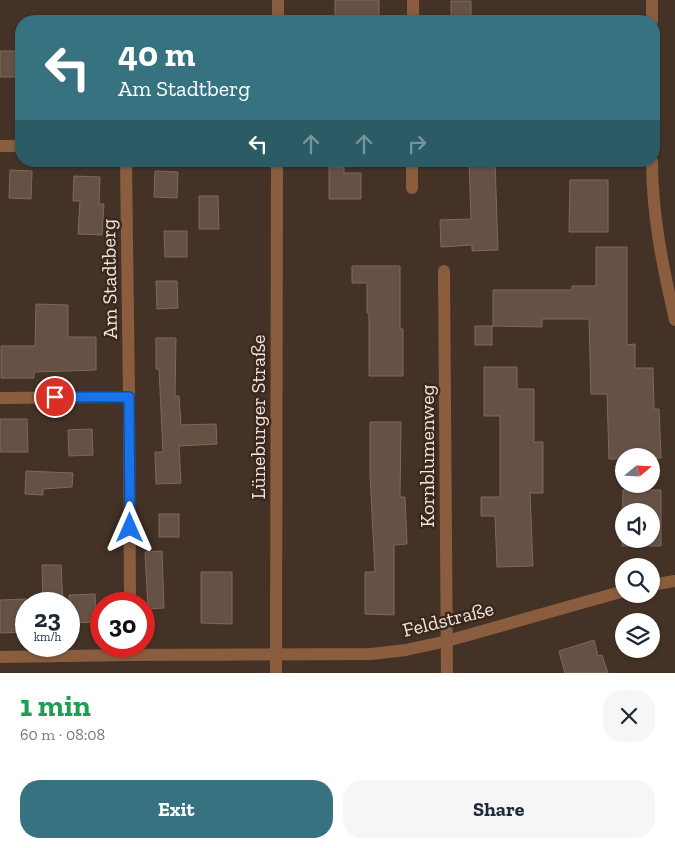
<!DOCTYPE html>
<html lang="en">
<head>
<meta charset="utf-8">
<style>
	:root { --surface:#fff; --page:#f6f6f7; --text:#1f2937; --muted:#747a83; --accent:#36727f }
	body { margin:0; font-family:"Zilla Slab",serif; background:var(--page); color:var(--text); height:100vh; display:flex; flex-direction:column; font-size:19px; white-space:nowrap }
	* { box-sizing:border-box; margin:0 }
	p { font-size:16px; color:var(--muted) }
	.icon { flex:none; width:28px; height:28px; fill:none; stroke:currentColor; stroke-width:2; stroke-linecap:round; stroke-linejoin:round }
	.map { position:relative; height:673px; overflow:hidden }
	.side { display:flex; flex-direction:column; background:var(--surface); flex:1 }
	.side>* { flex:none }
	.top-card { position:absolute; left:15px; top:15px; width:645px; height:152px; border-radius:20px; box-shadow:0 1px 4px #0004; background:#36727f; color:#fff; overflow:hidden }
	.needle { width:32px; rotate:71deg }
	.fabs { position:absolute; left:615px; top:448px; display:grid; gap:10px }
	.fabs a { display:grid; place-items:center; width:45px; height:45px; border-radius:50%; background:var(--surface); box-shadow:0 1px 4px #0004; font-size:25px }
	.speed { position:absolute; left:15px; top:592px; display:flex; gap:10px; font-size:25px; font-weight:700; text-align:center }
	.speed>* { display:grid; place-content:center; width:65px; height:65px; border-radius:50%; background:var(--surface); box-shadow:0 1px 4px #0004; line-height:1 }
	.speed small { font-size:12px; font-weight:400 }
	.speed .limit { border:8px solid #d22; background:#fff; color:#111 }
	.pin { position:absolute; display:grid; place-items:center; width:42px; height:42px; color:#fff; margin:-21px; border:2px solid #fff; border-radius:50%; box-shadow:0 1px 5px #0007 }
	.me { position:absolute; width:55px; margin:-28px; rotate:0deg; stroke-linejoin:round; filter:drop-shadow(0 0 4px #0008) }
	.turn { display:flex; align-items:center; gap:18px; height:105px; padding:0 20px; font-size:22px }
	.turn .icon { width:65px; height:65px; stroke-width:2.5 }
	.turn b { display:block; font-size:35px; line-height:42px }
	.lanes { display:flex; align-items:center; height:48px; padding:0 20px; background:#0003; justify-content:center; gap:25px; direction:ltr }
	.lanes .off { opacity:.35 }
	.round { display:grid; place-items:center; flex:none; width:52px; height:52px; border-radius:20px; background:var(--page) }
	.head { display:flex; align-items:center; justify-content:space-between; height:85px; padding:0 20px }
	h1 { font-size:30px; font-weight:800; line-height:38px; color:#1e9e55 }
	.button { display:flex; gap:10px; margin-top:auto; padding:10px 20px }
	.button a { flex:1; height:58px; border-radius:20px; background:var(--accent); color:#fff; font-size:20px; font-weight:800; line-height:58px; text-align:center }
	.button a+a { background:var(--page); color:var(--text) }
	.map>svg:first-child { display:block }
	.building { fill:#665245; stroke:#7e695c; fill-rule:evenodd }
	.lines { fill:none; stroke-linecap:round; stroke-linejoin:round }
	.minor { stroke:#8b5d3f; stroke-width:12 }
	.route-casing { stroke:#114b97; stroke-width:12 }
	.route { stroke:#1a73e8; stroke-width:9 }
	.labels { text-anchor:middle; stroke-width:5; stroke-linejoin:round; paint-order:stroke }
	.street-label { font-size:20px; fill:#f1e5de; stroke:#3a281d }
</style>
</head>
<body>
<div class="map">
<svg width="675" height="673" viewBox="0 0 675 673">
	<rect width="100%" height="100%" fill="#443226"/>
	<g class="building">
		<rect x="335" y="0" width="44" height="21"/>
		<rect x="451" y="1" width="20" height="17"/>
		<rect x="0" y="51" width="20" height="26"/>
		<polygon points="469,161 495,161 498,250 472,251 472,245 441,247 440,220 471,219"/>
		<polygon points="329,167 344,167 344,173 361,173 361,199 329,199"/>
		<polygon points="10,170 32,171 31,199 9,198"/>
		<polygon points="155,171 178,172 177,198 154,197"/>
		<polygon points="74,176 100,177 99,204 104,204 102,235 78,234 80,201 73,201"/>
		<polygon points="570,180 608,180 608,232 569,232"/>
		<polygon points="199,196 218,196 219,229 199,229"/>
		<polygon points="164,231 187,231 187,257 165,257"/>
		<polygon points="596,247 627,247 627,345 635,344 635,368 653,368 654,409 659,409 661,458 651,458 651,456 624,456 624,459 609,459 607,394 591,394 589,319 542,319 542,327 493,326 493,290 572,290 572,286 596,286"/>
		<polygon points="352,266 400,266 400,329 403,329 403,376 369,376 369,313 367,313 367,283 352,283"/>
		<polygon points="156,281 177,281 178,308 157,309"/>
		<polygon points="36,304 68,305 68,337 96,337 96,370 34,372 34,378 1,378 1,346 35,346"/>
		<rect x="475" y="326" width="17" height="19"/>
		<polygon points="156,338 176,338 175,396 179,396 181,425 216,424 217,444 179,446 181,483 156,484 155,452 163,452 159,369 156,369"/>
		<polygon points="484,367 517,367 517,389 534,389 534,442 543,442 543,493 530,493 533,566 497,567 495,516 481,516 481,497 500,497 500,416 484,416"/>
		<polygon points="0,419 27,419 28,452 0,452"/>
		<polygon points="370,422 401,422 400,497 405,497 407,544 394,545 394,615 365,614 365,572 375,572 370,474"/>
		<polygon points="92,429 93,455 69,456 68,430"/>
		<polygon points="26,471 73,473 72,487 43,489 43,495 25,494"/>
		<path d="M623,490H661V546H622ZM624,511H651V539H624Z"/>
		<rect x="159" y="514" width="20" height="23"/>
		<polygon points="162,551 164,608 148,609 145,552"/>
		<polygon points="42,565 61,565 63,604 43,604"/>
		<polygon points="201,572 232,572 232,624 201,623"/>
		<polygon points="95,594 96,622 69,623 69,595"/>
		<polygon points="26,599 26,632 0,633 0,600"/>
		<polygon points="594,640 598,656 602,655 608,673 565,673 559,651"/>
	</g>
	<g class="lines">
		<g class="minor">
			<polyline points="652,0 652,21"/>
			<polyline points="278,21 278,0"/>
			<polyline points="413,21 413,0"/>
			<polyline points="0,146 21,146"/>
			<polyline points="126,161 129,397 130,604"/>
			<path d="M652,161C652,215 663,268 675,320"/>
			<polyline points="412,188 412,161"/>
			<polyline points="444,271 447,673"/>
			<polyline points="0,398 129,397"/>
			<polyline points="651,585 675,581"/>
			<polyline points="130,646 130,655 371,654 406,650 447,641 624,591"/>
			<polyline points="0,657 130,655"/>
			<polyline points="276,673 277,161"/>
		</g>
	</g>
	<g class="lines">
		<g class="route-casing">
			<polyline id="route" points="55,397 129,397 130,528"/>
		</g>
		<use href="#route" class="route"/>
	</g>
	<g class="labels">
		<g class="street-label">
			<text transform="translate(109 279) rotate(-91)" y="7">Am Stadtberg</text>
			<text transform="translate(258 417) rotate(-90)" y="7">Lüneburger Straße</text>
			<text transform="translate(427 456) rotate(-90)" y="7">Kornblumenweg</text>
			<text transform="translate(448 619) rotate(-14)" y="7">Feldstraße</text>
		</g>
	</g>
</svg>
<div class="fabs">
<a><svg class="needle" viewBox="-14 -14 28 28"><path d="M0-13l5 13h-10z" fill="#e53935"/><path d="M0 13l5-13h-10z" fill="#747a83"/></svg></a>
<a><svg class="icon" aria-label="sound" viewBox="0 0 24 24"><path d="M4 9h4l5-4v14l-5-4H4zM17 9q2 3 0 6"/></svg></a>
<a><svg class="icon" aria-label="search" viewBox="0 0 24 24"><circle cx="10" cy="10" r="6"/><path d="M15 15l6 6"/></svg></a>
<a><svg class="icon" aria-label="layers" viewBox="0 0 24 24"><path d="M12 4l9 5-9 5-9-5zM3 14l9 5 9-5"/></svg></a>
</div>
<div class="speed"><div>23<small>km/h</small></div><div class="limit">30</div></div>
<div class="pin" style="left:55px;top:397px;background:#d93025"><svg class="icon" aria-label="arrive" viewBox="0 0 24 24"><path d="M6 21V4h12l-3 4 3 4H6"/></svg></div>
<svg class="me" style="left:130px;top:528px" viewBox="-20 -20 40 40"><path d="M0-17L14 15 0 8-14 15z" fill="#1a73e8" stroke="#fff" stroke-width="4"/></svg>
<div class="top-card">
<div class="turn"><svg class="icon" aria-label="left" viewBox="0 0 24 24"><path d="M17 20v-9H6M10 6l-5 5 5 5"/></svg><div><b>40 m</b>Am Stadtberg</div></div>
<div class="lanes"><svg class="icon" aria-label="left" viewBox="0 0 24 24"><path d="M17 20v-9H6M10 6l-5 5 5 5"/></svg><svg class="icon off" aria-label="ahead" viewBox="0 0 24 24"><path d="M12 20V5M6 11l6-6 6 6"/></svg><svg class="icon off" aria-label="ahead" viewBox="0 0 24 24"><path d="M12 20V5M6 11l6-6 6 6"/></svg><svg class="icon off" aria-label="right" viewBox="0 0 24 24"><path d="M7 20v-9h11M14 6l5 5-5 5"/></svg></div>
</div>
</div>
<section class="side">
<div class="head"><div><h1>1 min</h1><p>60 m · 08:08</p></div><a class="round"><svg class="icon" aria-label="close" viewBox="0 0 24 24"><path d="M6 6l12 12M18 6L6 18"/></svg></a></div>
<div class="button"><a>Exit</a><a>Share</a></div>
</section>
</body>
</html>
